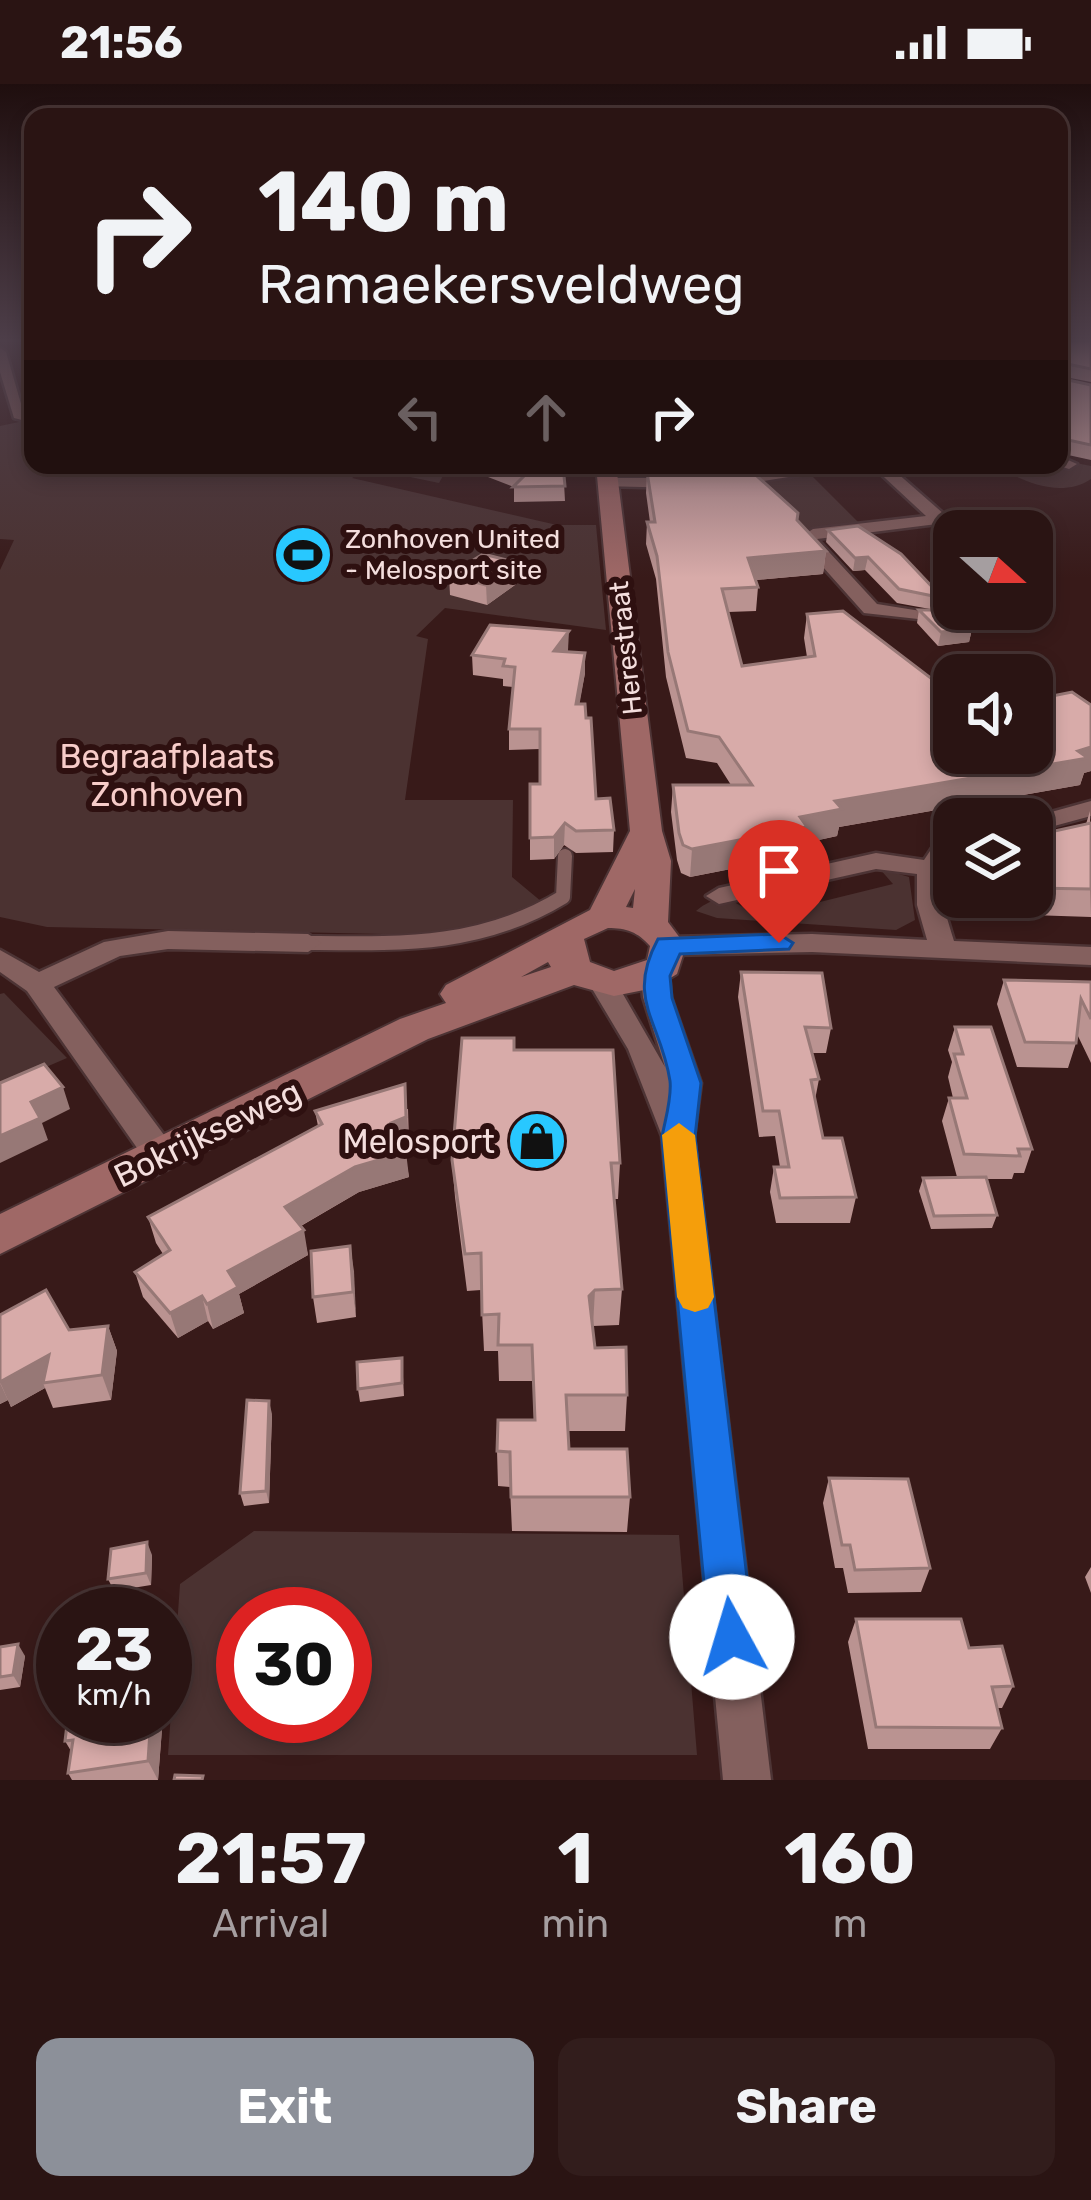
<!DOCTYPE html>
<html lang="en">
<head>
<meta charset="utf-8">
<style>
	:root { --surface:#2a1413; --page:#321d1c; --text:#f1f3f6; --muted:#a59ea0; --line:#463333; --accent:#8c9099 }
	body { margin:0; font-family:Rubik,sans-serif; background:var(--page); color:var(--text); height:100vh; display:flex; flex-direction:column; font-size:45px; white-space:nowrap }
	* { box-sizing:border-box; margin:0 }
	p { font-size:39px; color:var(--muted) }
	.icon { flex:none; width:66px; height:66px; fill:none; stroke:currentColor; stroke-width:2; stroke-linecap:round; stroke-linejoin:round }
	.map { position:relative; height:1696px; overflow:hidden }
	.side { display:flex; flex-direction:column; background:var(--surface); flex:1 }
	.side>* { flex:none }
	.banner { position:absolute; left:24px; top:24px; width:1044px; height:366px; border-radius:24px; box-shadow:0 6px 18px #0003,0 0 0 3px var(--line); background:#2a1413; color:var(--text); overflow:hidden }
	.needle { width:78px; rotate:111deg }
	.controls { position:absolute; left:933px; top:426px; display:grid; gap:24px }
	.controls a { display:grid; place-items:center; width:120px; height:120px; border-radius:24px; background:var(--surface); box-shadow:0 6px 18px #0003,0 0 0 3px var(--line); font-size:60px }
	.speed { position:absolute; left:36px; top:1503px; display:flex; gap:24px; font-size:60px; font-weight:700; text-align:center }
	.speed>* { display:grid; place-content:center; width:156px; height:156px; border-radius:50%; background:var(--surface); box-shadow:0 6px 18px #0003,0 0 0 3px var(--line); line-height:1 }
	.speed small { font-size:30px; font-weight:400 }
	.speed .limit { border:18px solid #d22; background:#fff; color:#111 }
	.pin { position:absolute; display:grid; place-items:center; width:102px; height:102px; color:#fff; margin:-123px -51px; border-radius:50% 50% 50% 0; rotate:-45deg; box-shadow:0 0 12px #0007 }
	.pin .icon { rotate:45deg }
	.me { position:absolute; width:132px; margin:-66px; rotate:354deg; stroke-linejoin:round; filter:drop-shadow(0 0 9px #0008) }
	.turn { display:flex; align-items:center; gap:42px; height:252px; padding:0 36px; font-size:54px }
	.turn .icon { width:156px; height:156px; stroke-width:2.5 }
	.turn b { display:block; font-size:84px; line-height:102px }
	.lanes { display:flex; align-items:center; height:114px; padding:0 36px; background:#0003; justify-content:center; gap:60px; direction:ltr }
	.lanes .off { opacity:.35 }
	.eta { display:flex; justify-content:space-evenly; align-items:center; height:204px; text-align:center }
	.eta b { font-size:72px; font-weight:700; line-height:84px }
	.button { display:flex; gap:24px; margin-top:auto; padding:24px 36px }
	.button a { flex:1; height:138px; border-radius:24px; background:var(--accent); color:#fff; font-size:48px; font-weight:700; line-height:138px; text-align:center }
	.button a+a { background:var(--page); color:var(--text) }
	.status { display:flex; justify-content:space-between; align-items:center; height:84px; padding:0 60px; background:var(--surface); direction:ltr }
	.status svg { height:33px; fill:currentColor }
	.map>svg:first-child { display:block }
	.green { fill:#4b3231; fill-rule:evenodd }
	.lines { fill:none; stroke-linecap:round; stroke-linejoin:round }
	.lane-casing { stroke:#4d3435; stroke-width:18 }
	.street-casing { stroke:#4d3435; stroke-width:5 }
	.secondary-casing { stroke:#4d3435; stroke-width:4 }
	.lane { stroke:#84605e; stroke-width:14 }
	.street { fill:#84605e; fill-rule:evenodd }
	.secondary { fill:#9f6866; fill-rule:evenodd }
	.wall { fill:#ba9391 }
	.shaded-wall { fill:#977876 }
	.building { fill:#d8aba9; stroke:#977876; stroke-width:3 }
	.route { fill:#1a73e8; stroke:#114b97; stroke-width:3 }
	.slow { fill:#f59e0b }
	.labels { text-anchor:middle; stroke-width:12; stroke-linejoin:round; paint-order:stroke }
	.far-poi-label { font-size:27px; fill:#f4dedd; stroke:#2e1010; text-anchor:start }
	.far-street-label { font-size:27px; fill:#f4dedd; stroke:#2e1010 }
	.park-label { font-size:33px; fill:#f7ccc9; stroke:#2e1010 }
	.street-label { font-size:33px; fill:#f4dedd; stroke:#2e1010 }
	.poi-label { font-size:33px; fill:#f4dedd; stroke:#2e1010; text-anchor:end }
</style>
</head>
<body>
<div class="status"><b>21:56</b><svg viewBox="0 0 49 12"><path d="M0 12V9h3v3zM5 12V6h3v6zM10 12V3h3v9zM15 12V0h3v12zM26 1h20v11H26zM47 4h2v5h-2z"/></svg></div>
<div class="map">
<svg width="1091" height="1696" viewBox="0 0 1091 1696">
	<rect width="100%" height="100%" fill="#381a19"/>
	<g class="green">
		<polygon points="33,335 33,381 449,381 439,399 367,384 352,394 557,441 596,441 606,546 445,524 416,552 428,555 405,716 513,716 512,793 542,818 480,848 430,851 47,843 0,833 0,486 14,456 0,455 0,342"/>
		<path d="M1076,379L1091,382V395C1061,415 1022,398 995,381Z"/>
		<polygon points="808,388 863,443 794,449 780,439 763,394"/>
		<path d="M879,784L909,793L915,836L896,846L717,834L696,827C718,808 736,814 755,834L893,800Z"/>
		<polygon points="4,909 67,974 0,1003 0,910"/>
		<path d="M254,1447L679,1451L697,1671H168L180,1500ZM243,1530H345V1632H243Z"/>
	</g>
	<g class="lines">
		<g class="lane-casing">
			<path id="lane" d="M308,859C401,860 481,863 563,813L565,772"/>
		</g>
		<g class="street-casing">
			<g id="street">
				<polygon points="0,264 6,268 26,337 14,334 0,288"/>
				<polygon points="1059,372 1077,380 1069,385 1056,381"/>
				<polygon points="820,381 863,381 720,404 712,399"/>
				<polygon points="871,381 888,381 945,431 945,439 817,455 877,520 927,528 927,536 864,529 798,455 813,445 926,432"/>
				<polygon points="608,394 682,394 690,399 682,404 602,402 602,396"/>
				<polygon points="1091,717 1091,732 1032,748 1032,735 1026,735"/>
				<path d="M954,752V771C931,795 946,829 954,857L1091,863V881L812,868L668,871L654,862L668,853L812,850L927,856L917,821V790L876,785L719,820L706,812L719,804L876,769L924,776L932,764Z"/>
				<polygon points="168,847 308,850 322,859 308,868 168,865 120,872 54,903 173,1063 177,1072 173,1081 161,1084 149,1081 27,907 0,888 0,866 39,888 104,858"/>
				<polygon points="655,880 669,889 671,913 701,999 694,1053 771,1696 723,1696 662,1052 628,965 588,898 592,891 612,891 665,983 643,913 641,889"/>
			</g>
		</g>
		<g class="secondary-casing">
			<path id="secondary" d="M596,381H616L662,747L671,777L668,838L686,862L677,890L654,904L614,912L574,901L428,955L0,1170V1130L400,935L446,919L440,910L446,901L590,826L630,747ZM635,805L633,824L626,823ZM608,844C626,844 638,848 650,862L647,876L614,887L590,878L584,855ZM548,878L551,883L521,893Z"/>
		</g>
		<use href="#lane" class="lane"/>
		<use href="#street" class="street"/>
		<use href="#secondary" class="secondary"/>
	</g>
	<g class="wall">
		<polygon points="1059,256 1091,257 1091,298 1060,292 1059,294 1091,301 1091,376 1059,369"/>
		<polygon points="457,381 563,381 565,417 514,418 514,403"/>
		<polygon points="642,381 765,381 729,384 797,436 826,467 823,490 756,496 758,503 756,527 728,528 742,582 807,573 804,554 807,530 954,669 1091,621 1091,687 1084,689 1080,701 839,743 837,752 805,759 803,771 690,793 681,789 677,776 671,728 673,701 731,701 717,679 686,674 666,593 656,495 646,460 647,438 650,438 646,409 647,389 643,389"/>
		<polygon points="858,442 972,545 969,558 938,562 917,539 919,526 930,525 897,519 865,486 853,487 826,458 828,446"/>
		<polygon points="519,479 519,498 487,521 450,511 449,491"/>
		<polygon points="568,566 567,568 585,569 585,589 579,620 596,715 614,746 613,768 576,769 564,761 554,775 530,776 530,700 540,700 540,665 509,666 509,645 513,603 503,602 503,595 473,591 472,571"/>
		<polygon points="1090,727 1091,833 1000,830 994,813 1032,813 1032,752 1086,740"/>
		<polygon points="741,888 831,944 826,969 812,969 819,995 815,1016 823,1054 856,1113 850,1139 776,1139 770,1108 774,1083 780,1083 775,1052 759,1053 738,913"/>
		<polygon points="1004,896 1091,898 1091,979 1077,950 1076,959 1068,984 1017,983 997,920"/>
		<polygon points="955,943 1032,1065 1024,1089 1014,1089 1012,1095 986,1095 997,1131 992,1144 931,1145 919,1107 923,1094 957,1093 942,1037 949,1014 953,1014 948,993 952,978 948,966"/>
		<polygon points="514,966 620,1079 618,1115 614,1115 622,1205 619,1241 593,1242 595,1264 627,1311 625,1347 568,1347 569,1365 630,1413 627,1448 512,1447 510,1403 498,1402 497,1367 534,1336 533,1297 499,1297 498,1267 484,1267 481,1206 467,1207 455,1113 452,1076"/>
		<polygon points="408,1025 409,1058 403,1061 409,1093 359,1108 301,1142 308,1171 239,1210 244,1229 213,1245 208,1237 178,1254 143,1213 135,1188 163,1170 156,1159 148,1133 318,1042 315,1027"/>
		<polygon points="350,1162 356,1233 317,1239 313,1213"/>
		<polygon points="0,1231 69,1246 108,1242 117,1267 111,1316 53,1324 45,1304 11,1323 8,1316 0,1320"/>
		<polygon points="402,1274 404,1312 360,1318 358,1305"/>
		<polygon points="272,1330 269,1419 244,1422 240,1409"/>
		<polygon points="829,1394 930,1484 921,1508 848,1509 843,1484 835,1484 823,1419"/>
		<polygon points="152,1471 151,1501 114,1507 108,1495"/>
		<polygon points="1091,1483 1091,1509 1085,1493"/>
		<polygon points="856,1535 969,1564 1013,1602 1002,1624 997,1624 1002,1644 990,1665 868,1665 848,1558"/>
		<polygon points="0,1563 25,1572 20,1603 0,1606"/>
		<polygon points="163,1632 158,1696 72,1696 68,1689 71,1667 65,1657"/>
	</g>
	<g class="shaded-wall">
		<polygon points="729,381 765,381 729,384"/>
		<polygon points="826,467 823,490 746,497 748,474"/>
		<polygon points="868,473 865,486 853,487 855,474"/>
		<polygon points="519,479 519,498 487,521 486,501"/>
		<polygon points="972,545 969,558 938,562 941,548"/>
		<polygon points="569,547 568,566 554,587 554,567"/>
		<polygon points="585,569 585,589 576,640 576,620"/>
		<polygon points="1091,663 1091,687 1084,689 1080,701 839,743 837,752 805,759 803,771 690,793 692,765 800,733 835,717"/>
		<polygon points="565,739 564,761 554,775 554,753"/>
		<polygon points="405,1000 409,1058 393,1064 391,1039"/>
		<polygon points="63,1003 70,1025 42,1039 48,1056 0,1079 0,1052 31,1018"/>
		<polygon points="406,1068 409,1093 359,1108 290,1148 285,1123 355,1083"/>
		<polygon points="304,1146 308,1171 239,1210 244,1229 213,1245 207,1220 228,1187"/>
		<polygon points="350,1162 354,1187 356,1233 353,1208"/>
		<polygon points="595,1206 593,1242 589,1212"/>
		<polygon points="202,1212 208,1237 178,1254 170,1229"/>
		<polygon points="108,1242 117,1267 111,1316 102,1291"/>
		<polygon points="49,1271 43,1299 45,1304 11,1323 0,1298"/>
		<polygon points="0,1299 8,1316 0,1320"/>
		<polygon points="269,1317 272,1330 269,1419 266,1407"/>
		<polygon points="147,1458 152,1471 151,1501 146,1489"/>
		<polygon points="18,1560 25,1572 20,1603 13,1591"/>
		<polygon points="165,1563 168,1569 165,1605"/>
		<polygon points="151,1632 163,1632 158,1696 148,1677"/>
	</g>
	<g class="building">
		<polygon points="26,256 33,256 33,273"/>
		<polygon points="1059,256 1091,257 1091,285 1063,279 1059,292"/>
		<polygon points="1059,294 1091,301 1091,361 1059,354"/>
		<polygon points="494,381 563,381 565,402 513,403 524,392"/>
		<polygon points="748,384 798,429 797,436 826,467 748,474 758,503 722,505 742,582 815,572 807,530 843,527 945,605 954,603 954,669 1032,669 1032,616 1072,608 1091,621 1091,663 1078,667 1088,674 835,717 842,725 800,733 807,743 692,765 683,761 679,749 673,701 752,701 719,653 688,647 668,568 657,472 647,438 655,438 647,388"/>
		<polygon points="858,442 901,470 972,545 941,548 919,526 933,526 933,512 899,505 868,473 855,474 828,446"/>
		<polygon points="483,470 519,479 486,501 449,491"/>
		<polygon points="490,541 569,547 554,567 585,569 576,620 585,620 586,634 591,634 596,715 610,714 614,746 576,747 565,739 554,753 530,754 530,700 540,700 540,645 509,645 515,583 503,582 505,575 472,571"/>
		<polygon points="1091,739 1091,805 1032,804 1032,778 1034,778 1032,776 1032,752"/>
		<polygon points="741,888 822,889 831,944 805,943 819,995 811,996 823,1054 842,1054 856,1113 780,1114 774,1083 789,1083 779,1027 763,1027"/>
		<polygon points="1004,896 1091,898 1091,935 1081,915 1076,959 1025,958"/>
		<polygon points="955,943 991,943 1032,1065 1018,1065 1020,1072 964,1070 949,1014 967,1014 954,970 963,970"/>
		<polygon points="462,954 514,954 514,966 613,966 620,1079 611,1079 622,1205 595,1206 589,1212 595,1264 626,1263 627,1311 566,1311 569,1365 627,1365 630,1413 511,1413 510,1368 497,1367 498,1336 535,1336 532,1261 498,1261 499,1230 482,1231 481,1169 465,1170 452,1076"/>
		<polygon points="44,980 63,1003 31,1018 40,1034 0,1052 0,999"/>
		<polygon points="405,1000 406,1033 391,1039 406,1068 355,1083 285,1123 304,1146 228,1187 238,1203 207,1220 202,1212 170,1229 135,1188 170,1166 148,1133 322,1040 315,1027"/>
		<polygon points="986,1093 997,1131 934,1132 923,1094"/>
		<polygon points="350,1162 353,1208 313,1213 311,1167"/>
		<polygon points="46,1206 69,1246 108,1242 102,1291 43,1299 49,1271 0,1298 0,1231"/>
		<polygon points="402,1274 402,1299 358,1305 357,1278"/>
		<polygon points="247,1316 269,1317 266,1407 240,1409"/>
		<polygon points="829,1394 908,1395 930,1484 855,1486 850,1461 842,1461"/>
		<polygon points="147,1458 146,1489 108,1495 111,1465"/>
		<polygon points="856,1535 961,1535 969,1564 1002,1562 1013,1602 992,1603 1002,1644 876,1643"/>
		<polygon points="18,1560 13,1591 0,1593 0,1563"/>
		<polygon points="68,1632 151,1632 148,1677 68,1689 73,1656 65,1657"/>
		<polygon points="175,1691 203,1692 202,1696 174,1696"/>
	</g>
	<linearGradient id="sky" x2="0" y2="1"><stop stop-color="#1f0e0e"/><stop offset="0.52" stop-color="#4d3e49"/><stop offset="1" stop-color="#4d3e49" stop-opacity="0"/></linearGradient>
	<rect width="1091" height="494" fill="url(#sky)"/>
	<path class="route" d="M779,850L793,859L789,865L680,870L670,892L672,914L701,999L695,1053L754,1553L748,1569L732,1576L716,1569L709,1553L662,1053C665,1036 672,1014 670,997C661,937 625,916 658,855Z"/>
	<polygon class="slow" points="679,1039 695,1051 714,1213 708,1224 695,1228 683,1224 677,1213 662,1051"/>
	<defs>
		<g id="stadium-disc" transform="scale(3)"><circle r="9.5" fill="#28c8ff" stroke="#2e1010"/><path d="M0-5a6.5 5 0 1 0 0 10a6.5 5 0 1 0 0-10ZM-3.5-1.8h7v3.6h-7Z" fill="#111"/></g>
		<g id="shop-disc" transform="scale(3)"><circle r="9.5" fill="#28c8ff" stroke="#2e1010"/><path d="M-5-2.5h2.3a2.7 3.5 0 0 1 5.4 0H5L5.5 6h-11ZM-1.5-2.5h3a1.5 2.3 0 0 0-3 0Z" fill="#111"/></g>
	</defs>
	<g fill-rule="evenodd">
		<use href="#stadium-disc" x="303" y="471"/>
		<use href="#shop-disc" x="537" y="1057"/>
	</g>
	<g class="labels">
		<g class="far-poi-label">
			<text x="345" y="464">Zonhoven United<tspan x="345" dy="31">- Melosport site</tspan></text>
		</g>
		<g class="far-street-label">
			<text transform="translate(626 564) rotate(-96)" y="9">Herestraat</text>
		</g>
		<g class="park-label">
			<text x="167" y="684">Begraafplaats<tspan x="167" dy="38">Zonhoven</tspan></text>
		</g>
		<g class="street-label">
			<text transform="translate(207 1049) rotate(-26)" y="12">Bokrijkseweg</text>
		</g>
		<g class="poi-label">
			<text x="495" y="1069">Melosport</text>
		</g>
	</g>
</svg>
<div class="controls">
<a><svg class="needle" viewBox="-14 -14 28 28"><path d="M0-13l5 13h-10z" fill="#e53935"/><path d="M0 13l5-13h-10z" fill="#a59ea0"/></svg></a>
<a><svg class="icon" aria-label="sound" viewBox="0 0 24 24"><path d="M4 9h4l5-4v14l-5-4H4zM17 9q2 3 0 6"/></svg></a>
<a><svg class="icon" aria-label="layers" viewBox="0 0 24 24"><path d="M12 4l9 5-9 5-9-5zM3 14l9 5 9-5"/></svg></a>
</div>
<div class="speed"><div>23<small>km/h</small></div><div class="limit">30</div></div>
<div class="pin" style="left:779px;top:859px;background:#d93025"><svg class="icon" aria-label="arrive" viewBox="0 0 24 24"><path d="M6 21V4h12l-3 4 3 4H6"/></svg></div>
<svg class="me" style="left:732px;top:1553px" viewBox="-20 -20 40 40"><circle r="19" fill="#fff"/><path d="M0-13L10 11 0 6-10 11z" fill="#1a73e8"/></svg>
<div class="banner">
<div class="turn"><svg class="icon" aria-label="right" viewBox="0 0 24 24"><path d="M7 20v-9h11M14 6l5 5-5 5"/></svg><div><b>140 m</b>Ramaekersveldweg</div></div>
<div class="lanes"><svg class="icon off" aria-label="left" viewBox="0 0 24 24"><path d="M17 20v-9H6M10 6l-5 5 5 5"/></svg><svg class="icon off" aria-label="ahead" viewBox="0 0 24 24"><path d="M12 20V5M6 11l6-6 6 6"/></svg><svg class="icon" aria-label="right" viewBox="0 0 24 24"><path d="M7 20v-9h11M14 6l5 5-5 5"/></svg></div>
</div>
</div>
<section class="side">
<div class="eta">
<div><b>21:57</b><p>Arrival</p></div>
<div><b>1</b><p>min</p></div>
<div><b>160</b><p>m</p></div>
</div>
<div class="button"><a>Exit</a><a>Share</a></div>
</section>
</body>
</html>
